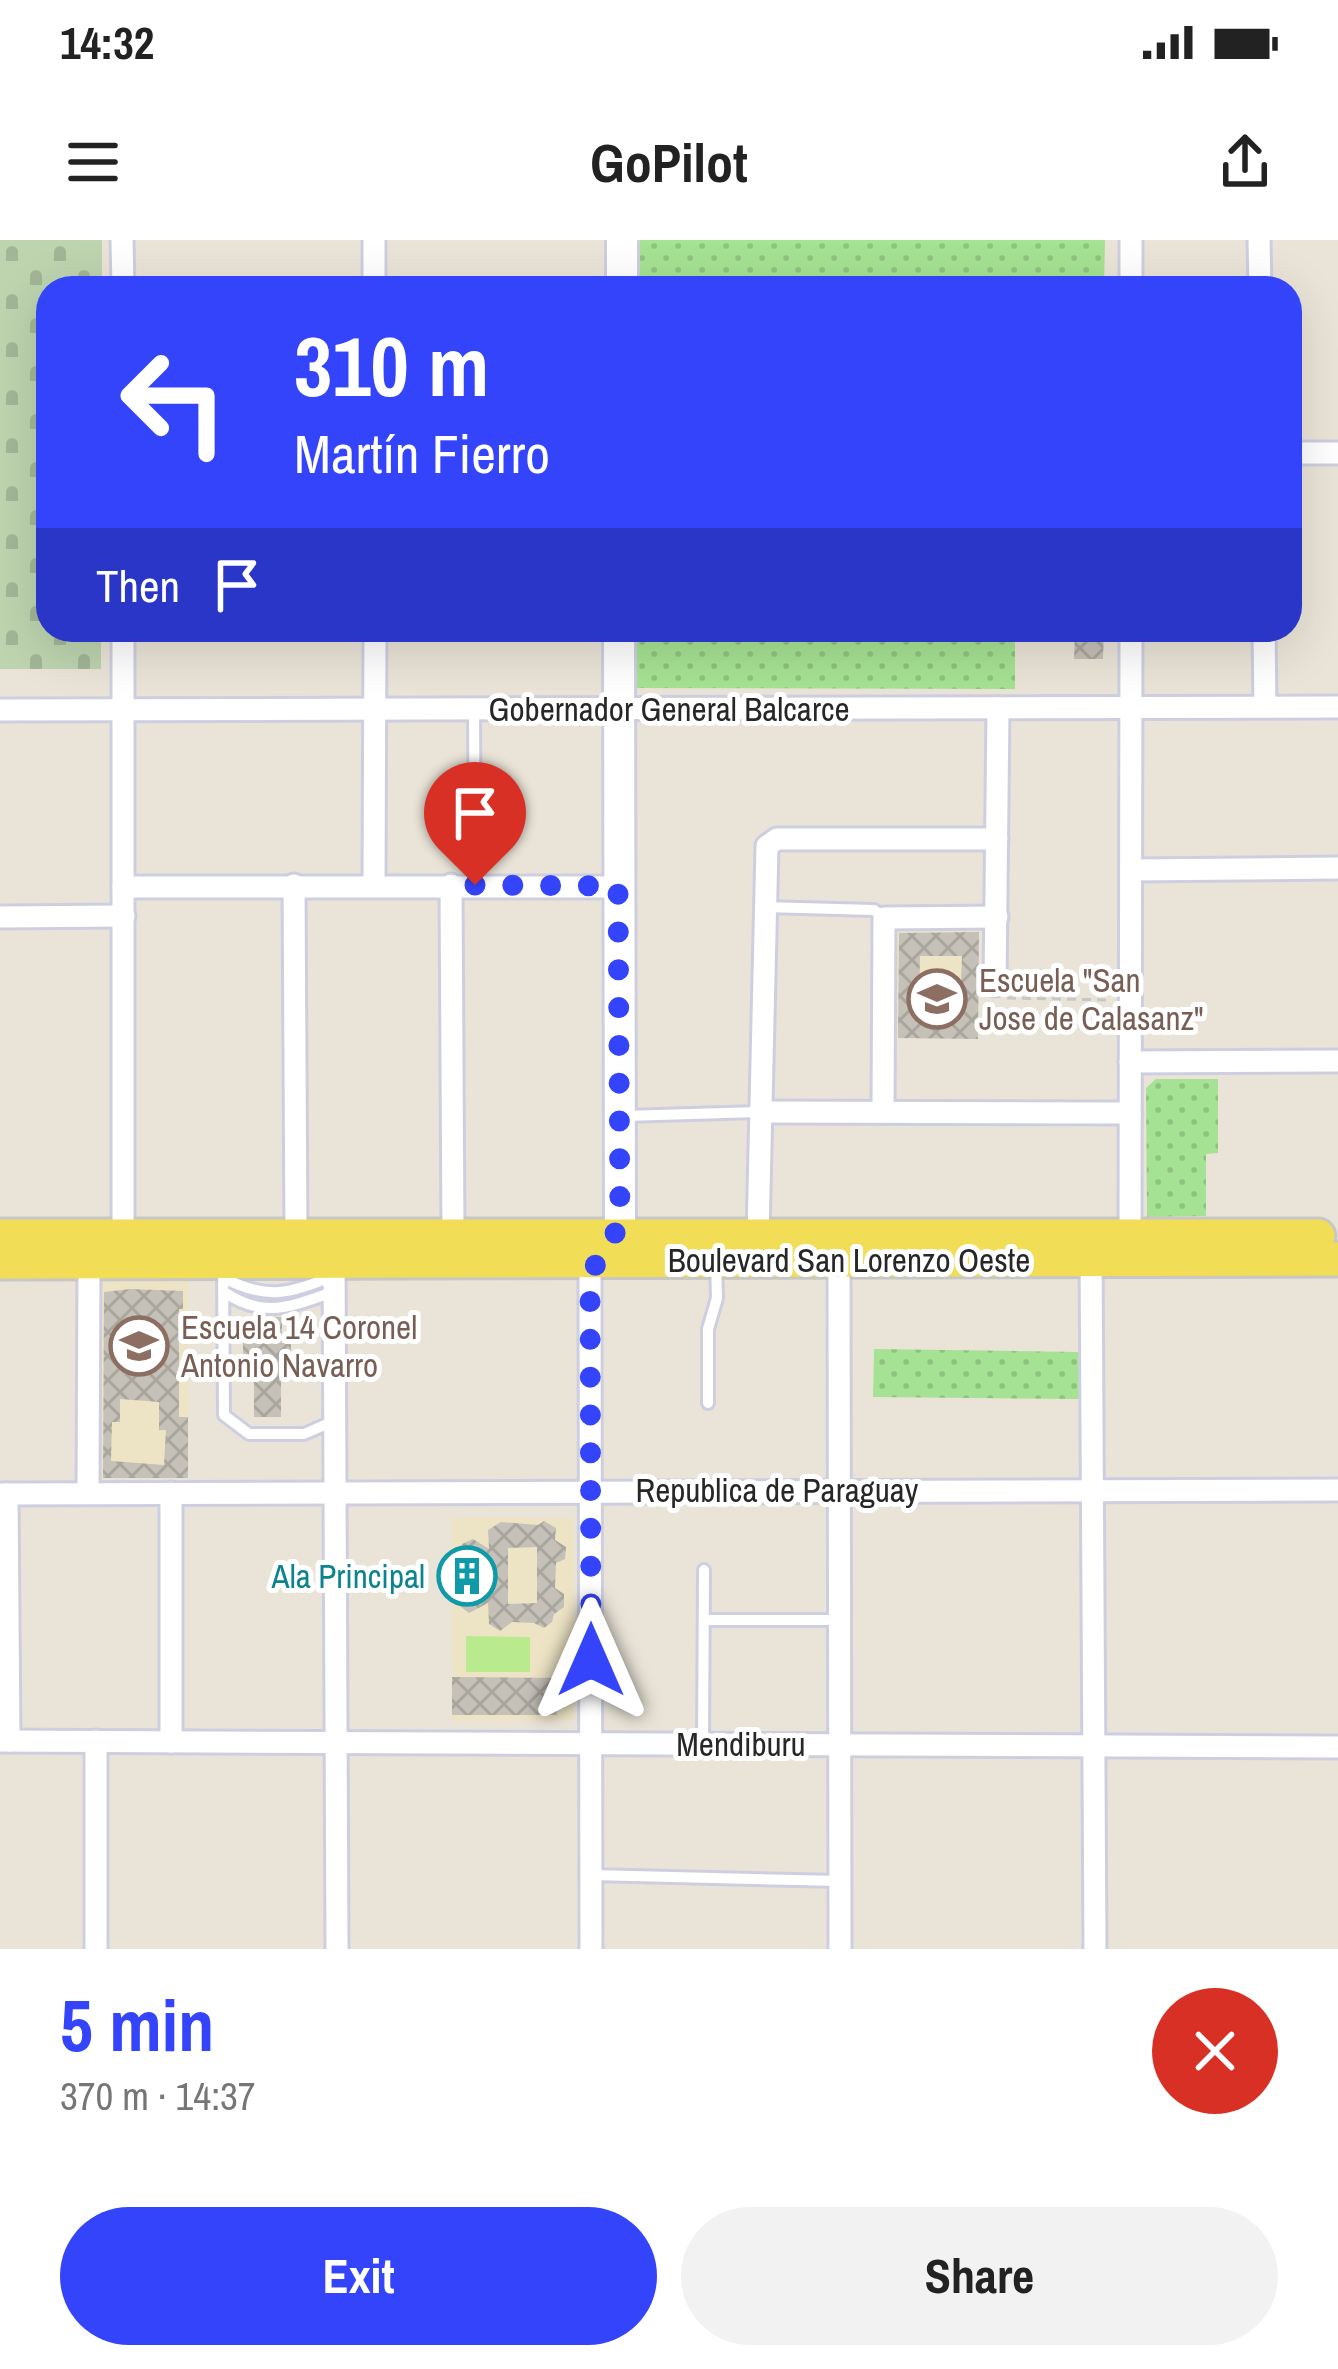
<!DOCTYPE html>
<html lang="en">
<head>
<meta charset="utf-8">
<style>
	:root { --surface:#fff; --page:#f2f2f2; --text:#222; --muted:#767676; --accent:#3444fb }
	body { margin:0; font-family:"Archivo Narrow",sans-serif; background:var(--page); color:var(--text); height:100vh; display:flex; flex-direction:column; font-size:45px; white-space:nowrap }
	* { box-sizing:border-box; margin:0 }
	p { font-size:39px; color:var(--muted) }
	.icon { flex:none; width:66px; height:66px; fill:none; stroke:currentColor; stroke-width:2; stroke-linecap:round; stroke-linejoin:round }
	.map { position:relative; height:1709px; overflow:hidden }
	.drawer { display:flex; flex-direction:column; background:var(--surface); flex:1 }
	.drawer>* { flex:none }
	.banner { position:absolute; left:36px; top:36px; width:1266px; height:366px; border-radius:36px; box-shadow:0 12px 48px #0002; background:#3444fb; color:#fff; overflow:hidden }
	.pin { position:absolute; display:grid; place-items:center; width:102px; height:102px; color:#fff; margin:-123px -51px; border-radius:50% 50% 50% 0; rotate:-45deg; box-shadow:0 0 12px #0007 }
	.pin .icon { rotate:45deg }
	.me { position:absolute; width:132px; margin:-66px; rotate:0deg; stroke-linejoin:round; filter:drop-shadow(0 0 9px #0008) }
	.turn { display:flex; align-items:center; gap:42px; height:252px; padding:0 60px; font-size:54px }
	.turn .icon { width:156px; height:156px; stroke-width:2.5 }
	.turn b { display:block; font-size:84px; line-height:102px }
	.then { display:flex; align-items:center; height:114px; padding:0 60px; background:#0003; gap:24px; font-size:45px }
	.round { display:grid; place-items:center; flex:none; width:126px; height:126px; border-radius:63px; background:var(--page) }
	.summary { display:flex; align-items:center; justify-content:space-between; height:204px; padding:0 60px }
	h1 { font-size:72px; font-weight:700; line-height:90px; color:var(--accent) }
	.button { display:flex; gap:24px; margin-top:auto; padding:24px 60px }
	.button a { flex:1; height:138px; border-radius:72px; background:var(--accent); color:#fff; font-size:48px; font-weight:700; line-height:138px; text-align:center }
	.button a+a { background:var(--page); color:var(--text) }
	.status { display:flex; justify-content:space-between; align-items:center; height:84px; padding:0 60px; background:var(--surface); direction:ltr }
	.status svg { height:33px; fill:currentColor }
	header { display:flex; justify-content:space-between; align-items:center; height:156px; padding:0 60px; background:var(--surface); font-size:54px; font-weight:700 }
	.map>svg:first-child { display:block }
	.education { fill:#ede4c6 }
	.grass { fill:url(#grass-dots) }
	.cemetery { fill:url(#cemetery-stones) }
	.pitch { fill:#b9ea8e }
	.building { fill:url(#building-cross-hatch); fill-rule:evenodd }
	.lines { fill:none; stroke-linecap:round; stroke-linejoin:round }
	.lane-casing { stroke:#cdcfe1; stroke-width:16 }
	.street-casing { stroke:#cdcfe1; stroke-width:27 }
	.secondary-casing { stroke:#cdcfe1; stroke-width:36 }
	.primary-casing { stroke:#c7c7c7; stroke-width:39 }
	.path { stroke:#c7c7c7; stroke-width:3; stroke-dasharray:9 6; stroke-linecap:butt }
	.lane { stroke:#fff; stroke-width:10 }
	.street { stroke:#fff; stroke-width:21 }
	.secondary { stroke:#fff; stroke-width:30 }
	.primary { stroke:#f1dd56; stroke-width:33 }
	.route { stroke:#3444fb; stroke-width:21; stroke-dasharray:0 37.8 }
	.labels { text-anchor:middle; stroke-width:10; stroke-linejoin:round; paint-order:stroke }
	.street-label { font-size:33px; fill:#272727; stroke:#fff }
	.education-label { font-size:33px; fill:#785e54; stroke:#fff; text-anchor:start }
	.culture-label { font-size:33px; fill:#0d838f; stroke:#fff; text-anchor:end }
</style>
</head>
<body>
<div class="status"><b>14:32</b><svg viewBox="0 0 49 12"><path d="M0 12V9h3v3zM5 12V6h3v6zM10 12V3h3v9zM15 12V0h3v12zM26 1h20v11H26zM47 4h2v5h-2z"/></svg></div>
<header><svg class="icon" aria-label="menu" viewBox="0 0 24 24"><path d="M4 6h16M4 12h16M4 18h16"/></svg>GoPilot<svg class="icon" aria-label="share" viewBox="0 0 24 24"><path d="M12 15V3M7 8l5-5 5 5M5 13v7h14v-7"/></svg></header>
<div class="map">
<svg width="1338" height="1709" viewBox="0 0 1338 1709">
	<defs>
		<pattern id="grass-dots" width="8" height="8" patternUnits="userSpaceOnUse" patternTransform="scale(3)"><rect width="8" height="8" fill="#a6e293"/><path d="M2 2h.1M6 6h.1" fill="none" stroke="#8fc27f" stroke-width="1.8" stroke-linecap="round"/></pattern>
		<pattern id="cemetery-stones" width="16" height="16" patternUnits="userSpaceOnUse" patternTransform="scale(3)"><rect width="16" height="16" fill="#bdd4af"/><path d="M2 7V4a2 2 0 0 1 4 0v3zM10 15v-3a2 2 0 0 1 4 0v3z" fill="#a2b697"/></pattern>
		<pattern id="building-cross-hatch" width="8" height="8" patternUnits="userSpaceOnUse" patternTransform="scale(3)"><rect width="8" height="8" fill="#c5c1b8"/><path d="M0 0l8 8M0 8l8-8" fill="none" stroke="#a9a69e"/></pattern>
	</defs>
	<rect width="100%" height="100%" fill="#eae4d8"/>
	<g class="education">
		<polygon points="896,690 979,690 978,799 895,798"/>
		<polygon points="89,1035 188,1035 188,1238 96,1238"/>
		<polygon points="452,1278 574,1278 574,1480 452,1481"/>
	</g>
	<g class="grass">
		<polygon points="632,0 1105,0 1104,48 632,48"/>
		<polygon points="631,390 1015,390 1015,449 631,448"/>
		<polygon points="1156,839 1218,839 1218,913 1206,914 1206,976 1147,977 1146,848"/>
		<polygon points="874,1109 1080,1112 1079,1159 873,1157"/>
	</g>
	<polygon class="cemetery" points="0,0 102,0 102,48 48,48 48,390 101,390 101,429 0,429"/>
	<polygon class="pitch" points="466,1396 530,1397 530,1432 466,1432"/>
	<g class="building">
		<polygon points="1075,390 1104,390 1103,419 1074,419"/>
		<path d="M979,692L978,799L898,798L899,693ZM920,716H962L960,765L919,764Z"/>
		<path d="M130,1049L183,1051V1069H179V1177H188V1238H103L104,1052ZM127,1092L154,1093V1122H127ZM120,1159L159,1162V1190H166L164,1225L111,1221L112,1182H120Z"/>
		<polygon points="255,1076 282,1077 282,1103 291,1103 291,1130 281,1130 281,1177 254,1177 254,1132 243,1133 243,1103 255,1103"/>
		<path d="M544,1281L556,1288L555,1300L566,1307L565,1319L556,1323L555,1348L564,1354V1367L554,1374L552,1382L544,1388L534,1383L512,1382L500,1391L489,1384L488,1363L469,1373L461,1367L462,1304L473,1299L489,1309L488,1290L501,1282L538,1285ZM537,1307V1363L508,1364V1308Z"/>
		<polygon points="452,1437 557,1438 557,1475 452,1475"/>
	</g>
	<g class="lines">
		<g class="lane-casing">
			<g id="lane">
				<polyline points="474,470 475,645"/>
				<polyline points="764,667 874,670 884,678"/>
				<polyline points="624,876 759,872"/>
				<polyline points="223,1025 224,1175 249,1194 304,1194 334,1181"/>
				<path d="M224,1038C268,1061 289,1053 334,1036"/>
				<path d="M224,1052C264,1079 290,1067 333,1052"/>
				<polyline points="708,1163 708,1089 717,1058 716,1022"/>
				<polyline points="704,1380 839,1380"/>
				<polyline points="703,1504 704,1330"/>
				<polyline points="591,1635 839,1641"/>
			</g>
		</g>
		<g class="street-casing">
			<g id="street">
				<polyline points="122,0 123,48"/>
				<polyline points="374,0 374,48"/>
				<polyline points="1131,0 1131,48"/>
				<polyline points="1259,0 1260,48"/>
				<polyline points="1290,213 1338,213"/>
				<polyline points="123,390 123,1003"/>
				<polyline points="1264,390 1265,467"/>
				<polyline points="0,470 1338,467"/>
				<polyline points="1131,630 1338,628"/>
				<polyline points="374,644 375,390"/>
				<polyline points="294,645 296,996"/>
				<polyline points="451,645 453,996"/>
				<polyline points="123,647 618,647"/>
				<polyline points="0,677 124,676"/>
				<polyline points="995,745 998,468"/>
				<polyline points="1130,822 1338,821"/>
				<polyline points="883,871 884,678 997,677"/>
				<polyline points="759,872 1130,873"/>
				<polyline points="758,995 767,606 777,599 997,599"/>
				<polyline points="839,1007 840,1709"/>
				<polyline points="1130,1007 1131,390"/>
				<polyline points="1091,1008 1095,1709"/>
				<polyline points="334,1014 337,1709"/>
				<polyline points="88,1253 89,1022"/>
				<polyline points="0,1254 1338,1250"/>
				<polyline points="7,1254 9,1501"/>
				<polyline points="0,1501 1338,1507"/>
				<polyline points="96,1501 96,1709"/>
				<polyline points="171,1502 171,1253"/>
				<polyline points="591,1709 590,1034 595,1021"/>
			</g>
		</g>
		<g class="secondary-casing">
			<g id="secondary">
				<polyline points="622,48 622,0"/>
				<polyline points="600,1014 620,985 619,390"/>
			</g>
		</g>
		<g class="primary-casing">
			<g id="primary">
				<polyline points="0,996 1318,996"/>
				<polyline points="0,1022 1338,1019"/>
			</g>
		</g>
		<polyline class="path" points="1007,758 1111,760"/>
		<use href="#lane" class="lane"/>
		<use href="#street" class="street"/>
		<use href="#secondary" class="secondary"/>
		<use href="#primary" class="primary"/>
	</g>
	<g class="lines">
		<polyline class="route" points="475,645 618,646 620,985 590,1034 591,1420"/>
	</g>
	<defs>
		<g id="school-ring" transform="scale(3)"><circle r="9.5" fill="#fff" stroke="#8d6e63" stroke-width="1.5"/><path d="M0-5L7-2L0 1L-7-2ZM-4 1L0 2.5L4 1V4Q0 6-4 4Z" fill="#8d6e63"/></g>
		<g id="building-ring" transform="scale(3)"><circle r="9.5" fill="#fff" stroke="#0f9aa8" stroke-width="1.5"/><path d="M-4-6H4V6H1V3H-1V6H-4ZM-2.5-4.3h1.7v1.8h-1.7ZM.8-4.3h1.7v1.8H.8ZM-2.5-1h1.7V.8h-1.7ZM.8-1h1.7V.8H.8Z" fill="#0f9aa8"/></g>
	</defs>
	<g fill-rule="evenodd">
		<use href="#school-ring" x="937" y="759"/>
		<use href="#school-ring" x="139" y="1106"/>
		<use href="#building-ring" x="467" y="1336"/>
	</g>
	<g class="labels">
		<g class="street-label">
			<text x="669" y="481">Gobernador General Balcarce</text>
			<text x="849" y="1032">Boulevard San Lorenzo Oeste</text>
			<text x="777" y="1262">Republica de Paraguay</text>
			<text x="741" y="1516">Mendiburu</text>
		</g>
		<g class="education-label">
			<text x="979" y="752">Escuela "San<tspan x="979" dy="38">Jose de Calasanz"</tspan></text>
			<text x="181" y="1099">Escuela 14 Coronel<tspan x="181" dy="38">Antonio Navarro</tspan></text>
		</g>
		<g class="culture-label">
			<text x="425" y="1348">Ala Principal</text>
		</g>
	</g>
</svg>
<div class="pin" style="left:475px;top:645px;background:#d93025"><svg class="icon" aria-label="arrive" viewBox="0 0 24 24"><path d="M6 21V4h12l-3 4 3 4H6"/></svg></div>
<svg class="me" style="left:591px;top:1420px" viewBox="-20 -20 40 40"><path d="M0-17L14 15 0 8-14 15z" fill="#3444fb" stroke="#fff" stroke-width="4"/></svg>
<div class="banner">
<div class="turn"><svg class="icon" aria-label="left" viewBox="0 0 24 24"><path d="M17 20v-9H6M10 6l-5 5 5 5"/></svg><div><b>310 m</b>Martín Fierro</div></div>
<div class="then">Then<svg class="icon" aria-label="arrive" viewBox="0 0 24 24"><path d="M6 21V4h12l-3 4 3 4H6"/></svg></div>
</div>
</div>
<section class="drawer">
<div class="summary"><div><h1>5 min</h1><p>370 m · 14:37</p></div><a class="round" style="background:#d93025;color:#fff"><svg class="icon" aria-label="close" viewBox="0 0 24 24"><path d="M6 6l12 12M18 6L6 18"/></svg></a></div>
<div class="button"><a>Exit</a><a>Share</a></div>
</section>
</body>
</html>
